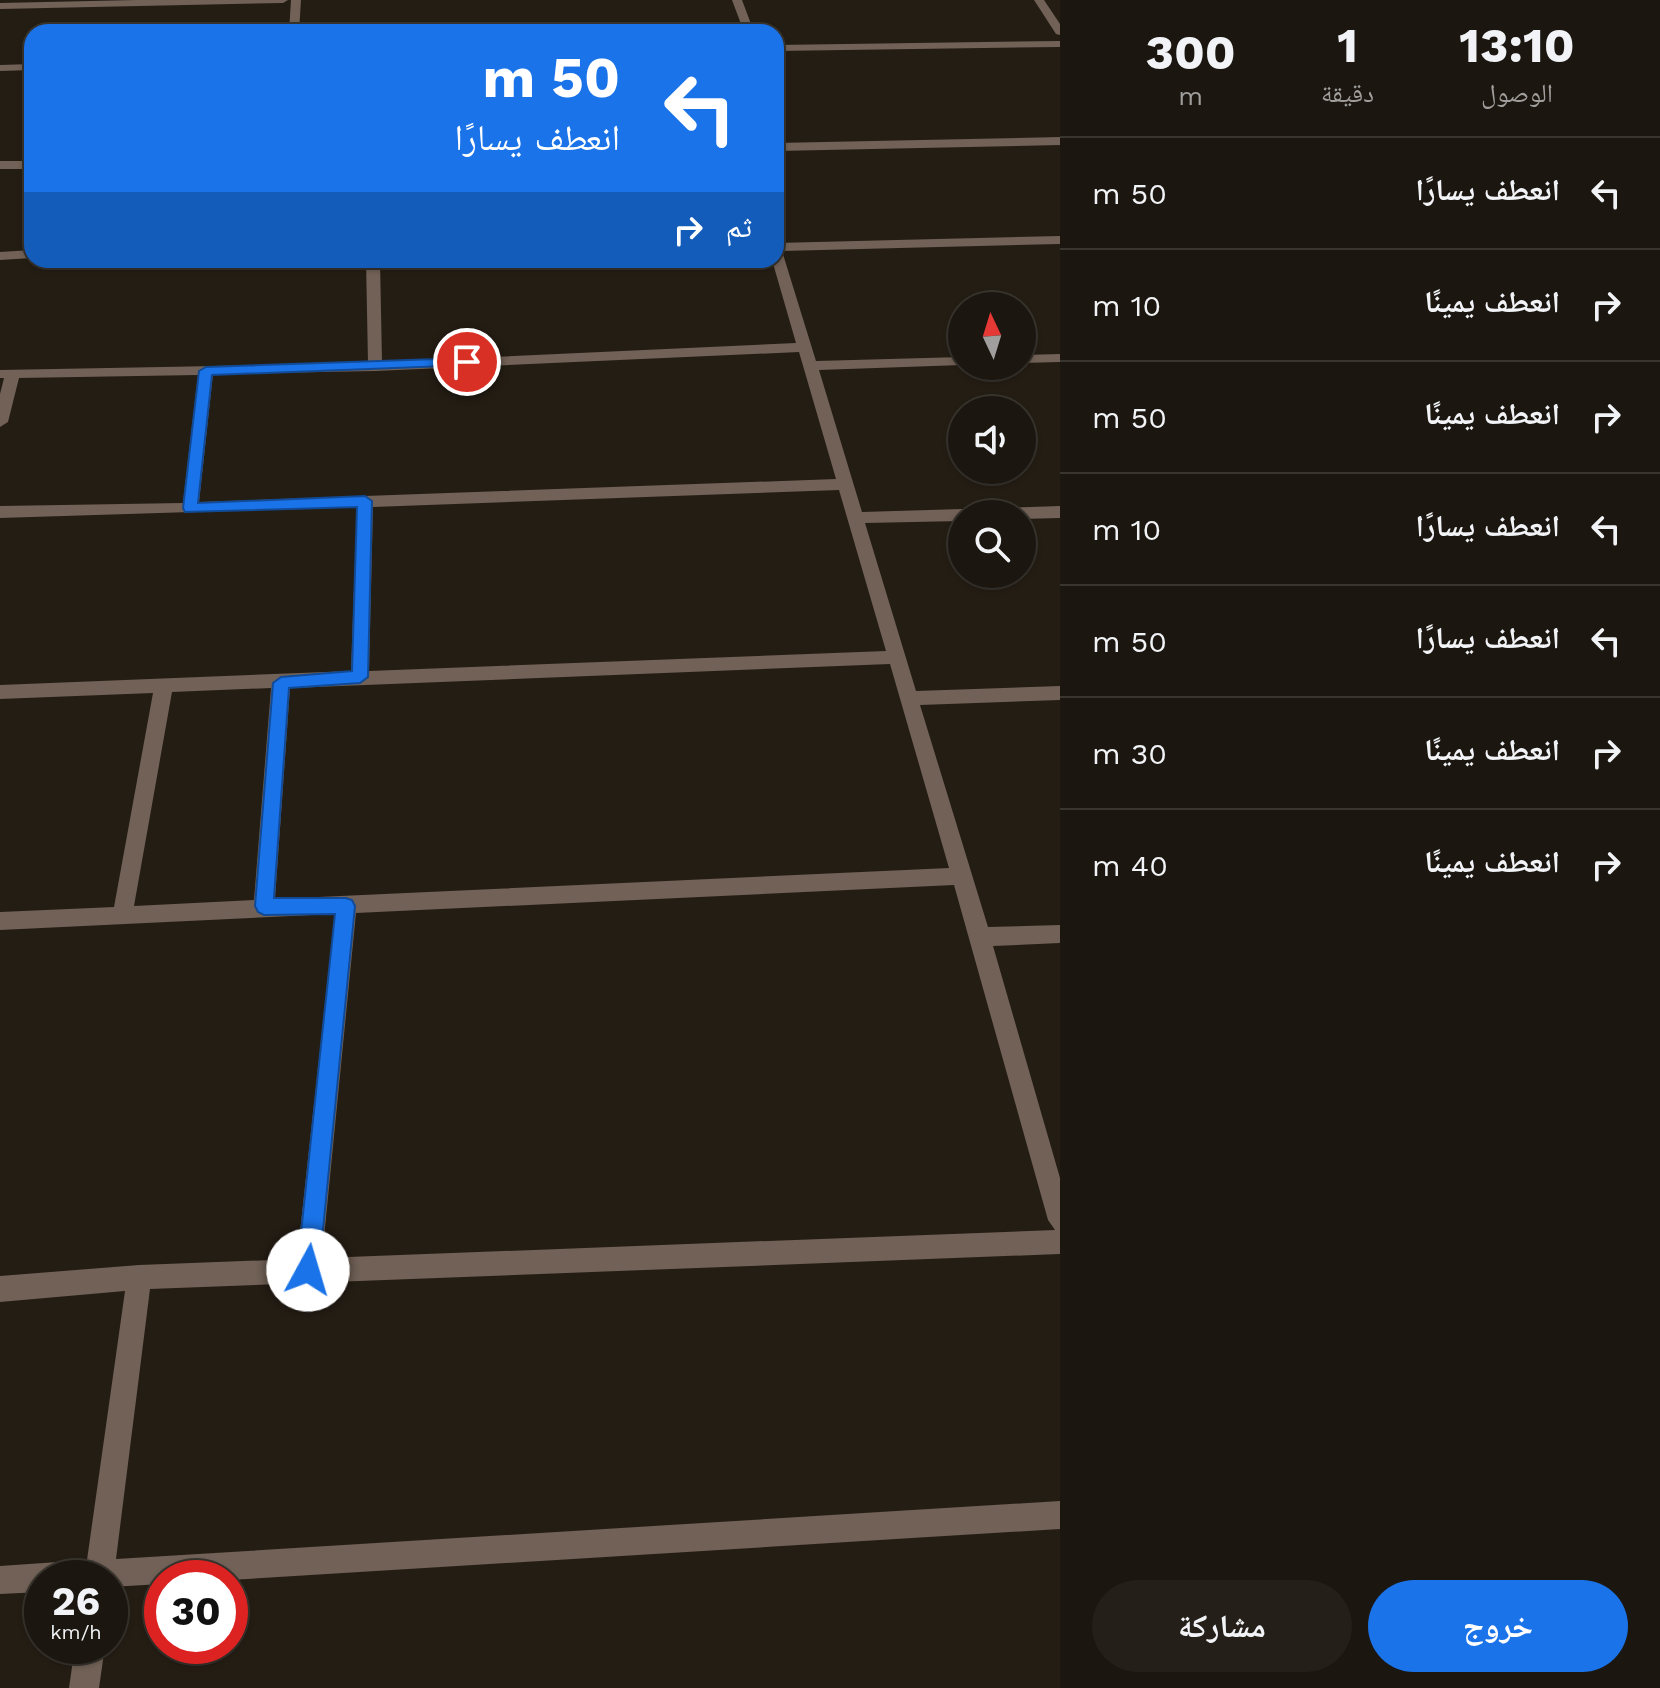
<!DOCTYPE html>
<html lang="ar">
<head>
<meta charset="utf-8">
<style>
	:root { --surface:#1b160f; --page:#241f18; --text:#f1f3f6; --muted:#a09f9e; --line:#39352f; --accent:#1a73e8 }
	body { margin:0; font-family:"Work Sans","Noto Naskh Arabic",sans-serif; background:var(--page); color:var(--text); direction:rtl; height:100vh; display:flex; flex-direction:column; font-size:30px; white-space:nowrap }
	* { box-sizing:border-box; margin:0 }
	p { font-size:26px; color:var(--muted) }
	.icon { flex:none; width:44px; height:44px; fill:none; stroke:currentColor; stroke-width:2; stroke-linecap:round; stroke-linejoin:round }
	.map { position:relative; flex:1; overflow:hidden; direction:ltr }
	.sheet { display:flex; flex-direction:column; background:var(--surface); width:600px }
	.sheet>* { flex:none }
	.banner { position:absolute; left:24px; top:24px; width:760px; height:244px; border-radius:24px; box-shadow:0 2px 6px #0004,0 0 0 2px var(--line); direction:rtl; background:#1a73e8; color:#fff; overflow:hidden }
	.needle { width:52px; rotate:356deg }
	.tools { position:absolute; left:948px; top:292px; display:grid; gap:16px }
	.tools a { display:grid; place-items:center; width:88px; height:88px; border-radius:50%; background:var(--surface); box-shadow:0 2px 6px #0004,0 0 0 2px var(--line); font-size:40px }
	.speed { position:absolute; left:24px; top:1560px; display:flex; gap:16px; font-size:40px; font-weight:700; text-align:center }
	.speed>* { display:grid; place-content:center; width:104px; height:104px; border-radius:50%; background:var(--surface); box-shadow:0 2px 6px #0004,0 0 0 2px var(--line); line-height:1 }
	.speed small { font-size:20px; font-weight:400 }
	.speed .limit { border:12px solid #d22; background:#fff; color:#111 }
	.pin { position:absolute; display:grid; place-items:center; width:68px; height:68px; color:#fff; margin:-34px; border:4px solid #fff; border-radius:50%; box-shadow:0 2px 8px #0007 }
	.me { position:absolute; width:88px; margin:-44px; rotate:6deg; stroke-linejoin:round; filter:drop-shadow(0 0 6px #0008) }
	.turn { display:flex; align-items:center; gap:28px; height:168px; padding:0 32px; font-size:36px }
	.turn .icon { width:104px; height:104px; stroke-width:2.5 }
	.turn b { display:block; font-size:56px; line-height:68px }
	.then { display:flex; align-items:center; height:76px; padding:0 32px; background:#0003; gap:16px; font-size:30px }
	.eta { display:flex; justify-content:space-evenly; align-items:center; height:136px; text-align:center }
	.eta b { font-size:48px; font-weight:700; line-height:56px }
	.primary-button { display:flex; gap:16px; margin-top:auto; padding:16px 32px }
	.primary-button a { flex:1; height:92px; border-radius:48px; background:var(--accent); color:#fff; font-size:32px; font-weight:700; line-height:92px; text-align:center }
	.primary-button a+a { background:var(--page); color:var(--text) }
	ul { padding:0; list-style:none }
	li { display:flex; align-items:center; gap:24px; height:112px; padding:0 32px; border-top:2px solid var(--line) }
	li div { flex:1 }
	li b { display:block; font-size:30px }
	li em { font-style:normal }
	main { display:flex; flex:1; min-height:0 }
	.map>svg:first-child { display:block }
	.lines { fill:none; stroke-linecap:round; stroke-linejoin:round }
	.street { fill:#716156; fill-rule:evenodd }
	.route { fill:#1a73e8; stroke:#114b97; stroke-width:2 }
</style>
</head>
<body>
<main>
<section class="sheet">
<div class="eta">
<div><b>13:10</b><p>الوصول</p></div>
<div><b>1</b><p>دقيقة</p></div>
<div><b>300</b><p>m</p></div>
</div>
<ul>
<li><svg class="icon" aria-label="left" viewBox="0 0 24 24"><path d="M17 20v-9H6M10 6l-5 5 5 5"/></svg><div><b>انعطف يسارًا</b></div><em>50 m</em></li>
<li><svg class="icon" aria-label="right" viewBox="0 0 24 24"><path d="M7 20v-9h11M14 6l5 5-5 5"/></svg><div><b>انعطف يمينًا</b></div><em>10 m</em></li>
<li><svg class="icon" aria-label="right" viewBox="0 0 24 24"><path d="M7 20v-9h11M14 6l5 5-5 5"/></svg><div><b>انعطف يمينًا</b></div><em>50 m</em></li>
<li><svg class="icon" aria-label="left" viewBox="0 0 24 24"><path d="M17 20v-9H6M10 6l-5 5 5 5"/></svg><div><b>انعطف يسارًا</b></div><em>10 m</em></li>
<li><svg class="icon" aria-label="left" viewBox="0 0 24 24"><path d="M17 20v-9H6M10 6l-5 5 5 5"/></svg><div><b>انعطف يسارًا</b></div><em>50 m</em></li>
<li><svg class="icon" aria-label="right" viewBox="0 0 24 24"><path d="M7 20v-9h11M14 6l5 5-5 5"/></svg><div><b>انعطف يمينًا</b></div><em>30 m</em></li>
<li><svg class="icon" aria-label="right" viewBox="0 0 24 24"><path d="M7 20v-9h11M14 6l5 5-5 5"/></svg><div><b>انعطف يمينًا</b></div><em>40 m</em></li>
</ul>
<div class="primary-button"><a>خروج</a><a>مشاركة</a></div>
</section>
<div class="map">
<svg width="1060" height="1688" viewBox="0 0 1060 1688">
	<rect width="100%" height="100%" fill="#241d14"/>
	<g class="lines">
		<g class="street">
			<polygon points="136,0 288,0 283,3 0,9 0,3"/>
			<polygon points="291,0 301,0 299,32 289,32"/>
			<polygon points="732,0 742,0 754,32 744,32"/>
			<polygon points="1034,0 1044,0 1060,24 1060,35 1056,34"/>
			<polygon points="1060,41 1060,47 776,51 776,45"/>
			<polygon points="32,64 32,70 0,71 0,65"/>
			<polygon points="1060,137 1060,145 776,151 776,143"/>
			<rect x="0" y="161" width="32" height="8"/>
			<path d="M1060,236V244L782,251L816,361L962,357V365L819,370L862,512L962,509L970,514H962V521L865,523L916,691L1060,686V700L920,705L988,927L1060,925V943L993,946L1060,1178V1254L150,1289L116,1559L1060,1501V1529L230,1580L162,1578V1584L110,1587V1578H42V1592L0,1594V1566L87,1560L125,1291L0,1302V1276L139,1265L297,1259L335,914L0,930V912L114,907L153,693L0,699V685L351,671L357,507L0,518V506L183,503L198,375L19,378L8,422L0,427V394L4,378H0V370L368,363L366,260H380L382,362L796,343L772,260H776V243ZM799,352L836,479L199,502L213,374L375,371ZM839,490L886,651L369,671L373,507ZM890,664L949,868L275,899L290,688ZM271,688L254,900L134,906L172,692ZM954,885L1048,1220L1055,1230L322,1258L356,913Z"/>
			<polygon points="32,250 32,258 0,260 0,252"/>
			<polygon points="1060,354 1060,362 1022,363 1022,355"/>
			<polygon points="1060,506 1060,518 1022,519 1022,514 994,514 1002,508"/>
			<polygon points="75,1646 105,1646 99,1688 69,1688"/>
		</g>
	</g>
	<polygon class="route" points="467,358 473,362 471,365 212,375 198,503 365,496 372,501 368,677 360,683 289,688 274,898 346,898 352,900 355,906 319,1270 316,1278 308,1281 300,1278 297,1270 335,914 264,915 258,912 255,906 273,683 281,677 352,671 357,507 185,512 183,508 199,371 206,367"/>
</svg>
<div class="tools">
<a><svg class="needle" viewBox="-14 -14 28 28"><path d="M0-13l5 13h-10z" fill="#e53935"/><path d="M0 13l5-13h-10z" fill="#a09f9e"/></svg></a>
<a><svg class="icon" aria-label="sound" viewBox="0 0 24 24"><path d="M4 9h4l5-4v14l-5-4H4zM17 9q2 3 0 6"/></svg></a>
<a><svg class="icon" aria-label="search" viewBox="0 0 24 24"><circle cx="10" cy="10" r="6"/><path d="M15 15l6 6"/></svg></a>
</div>
<div class="speed"><div>26<small>km/h</small></div><div class="limit">30</div></div>
<div class="pin" style="left:467px;top:362px;background:#d93025"><svg class="icon" aria-label="arrive" viewBox="0 0 24 24"><path d="M6 21V4h12l-3 4 3 4H6"/></svg></div>
<svg class="me" style="left:308px;top:1270px" viewBox="-20 -20 40 40"><circle r="19" fill="#fff"/><path d="M0-13L10 11 0 6-10 11z" fill="#1a73e8"/></svg>
<div class="banner">
<div class="turn"><svg class="icon" aria-label="left" viewBox="0 0 24 24"><path d="M17 20v-9H6M10 6l-5 5 5 5"/></svg><div><b>50 m</b>انعطف يسارًا</div></div>
<div class="then">ثم<svg class="icon" aria-label="right" viewBox="0 0 24 24"><path d="M7 20v-9h11M14 6l5 5-5 5"/></svg></div>
</div>
</div>
</main>
</body>
</html>
